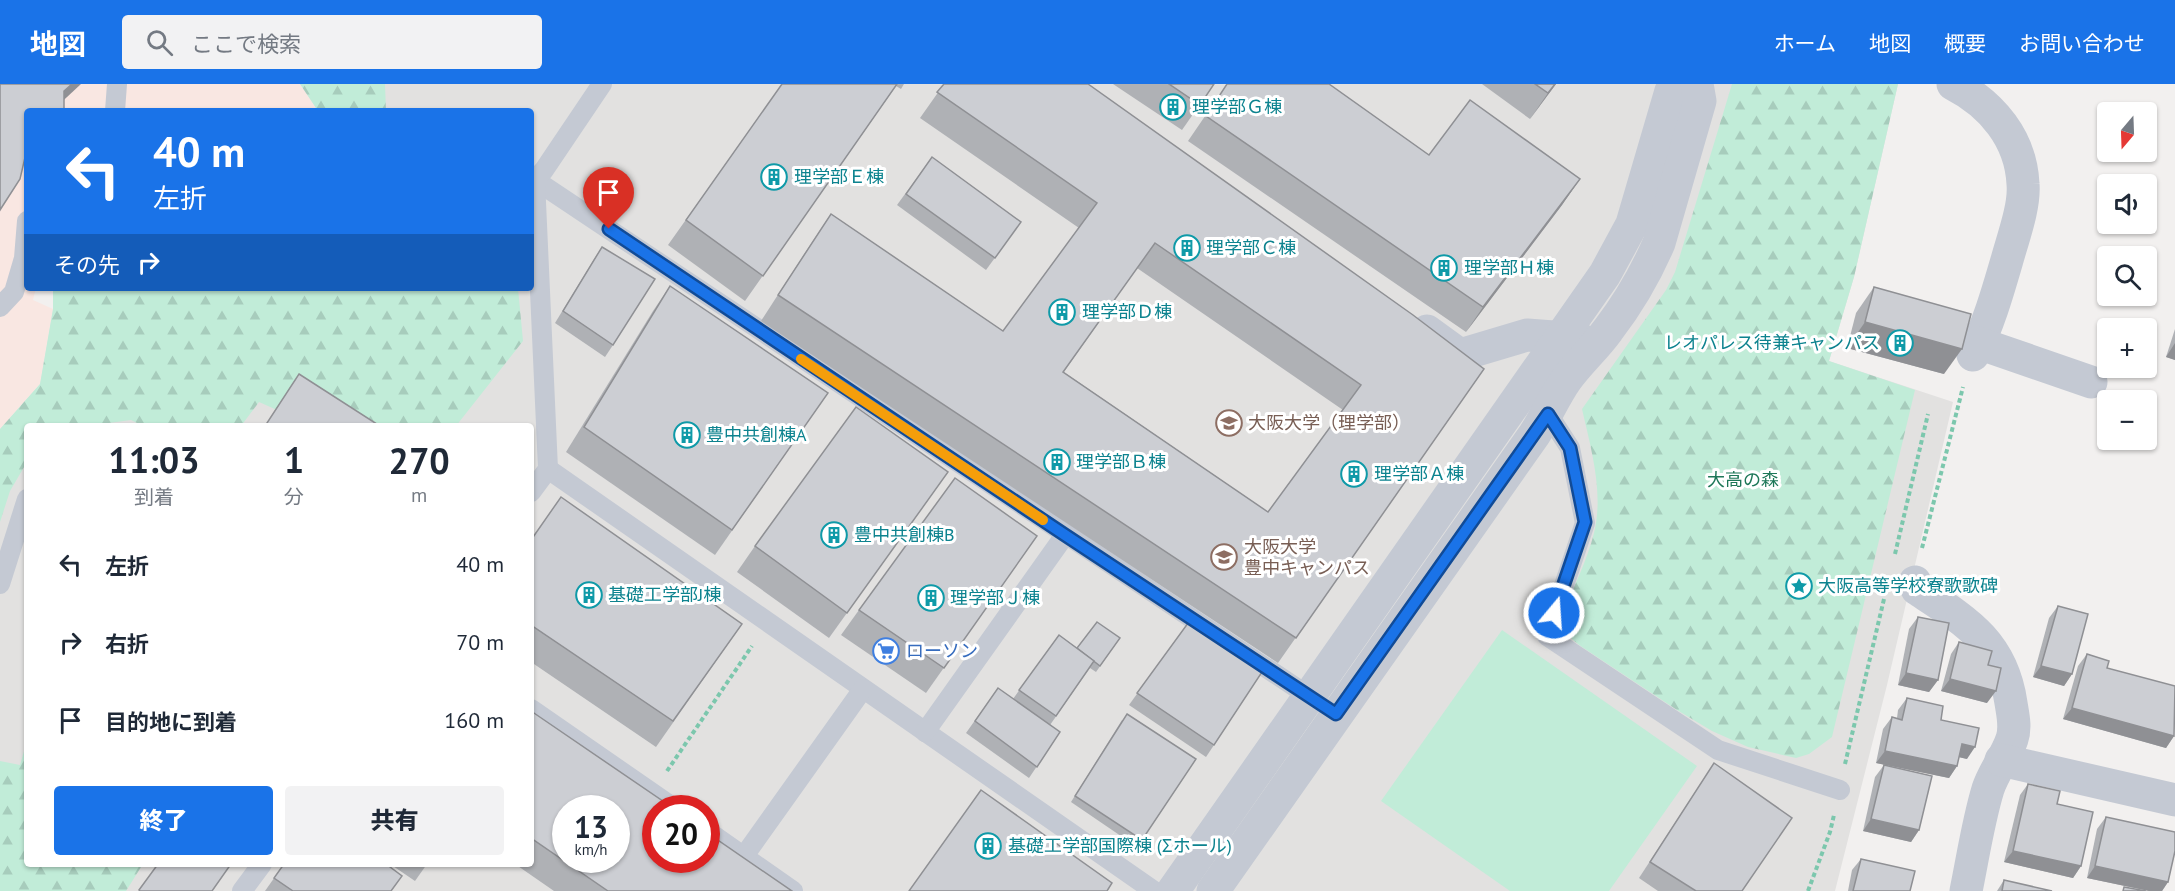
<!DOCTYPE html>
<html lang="ja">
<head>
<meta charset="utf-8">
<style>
	:root { --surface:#fff; --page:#f2f2f3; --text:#1f2937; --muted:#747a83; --accent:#1a73e8 }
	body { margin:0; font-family:"PT Sans","Noto Sans JP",sans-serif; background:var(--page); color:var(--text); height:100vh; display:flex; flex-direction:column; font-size:22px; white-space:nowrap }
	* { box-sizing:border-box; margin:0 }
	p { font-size:20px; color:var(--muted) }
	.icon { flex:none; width:33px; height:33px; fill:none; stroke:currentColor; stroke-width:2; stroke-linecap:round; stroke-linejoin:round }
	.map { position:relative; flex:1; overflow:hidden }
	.sheet { position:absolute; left:24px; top:339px; width:510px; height:444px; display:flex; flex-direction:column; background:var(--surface); border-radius:6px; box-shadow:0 2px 4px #0004 }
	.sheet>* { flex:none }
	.guide { position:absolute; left:24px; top:24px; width:510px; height:183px; border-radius:6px; box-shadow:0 2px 4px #0004; background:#1a73e8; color:#fff; overflow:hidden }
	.needle { width:39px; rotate:199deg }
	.fabs { position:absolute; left:2097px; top:18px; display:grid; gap:12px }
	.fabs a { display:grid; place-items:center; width:60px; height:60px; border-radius:6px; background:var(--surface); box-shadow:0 2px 4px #0004; font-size:30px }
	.speed { position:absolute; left:552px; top:711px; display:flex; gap:12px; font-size:30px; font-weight:700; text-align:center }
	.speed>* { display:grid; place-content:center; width:78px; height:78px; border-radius:50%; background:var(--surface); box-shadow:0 2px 4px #0004; line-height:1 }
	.speed small { font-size:15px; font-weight:400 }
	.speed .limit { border:9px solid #d22; background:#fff; color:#111 }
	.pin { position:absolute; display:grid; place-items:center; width:51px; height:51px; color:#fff; margin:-62px -26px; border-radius:50% 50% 50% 0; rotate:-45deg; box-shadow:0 0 6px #0007 }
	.pin .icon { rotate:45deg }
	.me { position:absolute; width:66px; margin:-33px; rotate:18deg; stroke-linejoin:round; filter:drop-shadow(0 0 4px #0008) }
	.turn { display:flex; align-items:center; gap:21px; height:126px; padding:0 30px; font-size:27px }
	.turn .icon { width:78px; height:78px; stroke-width:2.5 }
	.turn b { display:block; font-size:42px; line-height:51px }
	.then { display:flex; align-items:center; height:57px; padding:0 30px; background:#0003; gap:12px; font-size:22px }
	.eta { display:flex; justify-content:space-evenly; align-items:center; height:102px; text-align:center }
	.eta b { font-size:36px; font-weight:800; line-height:42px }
	.button { display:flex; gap:12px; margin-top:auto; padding:12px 30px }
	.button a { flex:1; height:69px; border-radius:6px; background:var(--accent); color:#fff; font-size:24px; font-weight:800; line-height:69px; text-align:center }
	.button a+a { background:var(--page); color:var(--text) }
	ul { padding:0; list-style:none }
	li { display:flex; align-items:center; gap:18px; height:78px; padding:0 30px }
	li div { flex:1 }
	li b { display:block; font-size:22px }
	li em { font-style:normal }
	header { display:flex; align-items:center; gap:36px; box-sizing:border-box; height:84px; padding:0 30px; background:var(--accent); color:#fff }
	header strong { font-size:28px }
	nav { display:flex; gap:33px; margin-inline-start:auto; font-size:21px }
	.search { width:420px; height:54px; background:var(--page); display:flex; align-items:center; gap:15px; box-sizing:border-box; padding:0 21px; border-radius:6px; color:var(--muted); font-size:22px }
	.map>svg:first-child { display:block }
	.education { fill:#e2e1e0; fill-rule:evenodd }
	.medical { fill:#f9e7e2 }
	.forest { fill:url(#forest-firs) }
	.pitch { fill:#c1ecd8 }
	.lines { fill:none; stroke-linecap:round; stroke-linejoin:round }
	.path { stroke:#7cc7ad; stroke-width:4; stroke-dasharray:4.5 3; stroke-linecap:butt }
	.service { stroke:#c4c9d3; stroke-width:20 }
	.minor { stroke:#c4c9d3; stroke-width:33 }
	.wall { fill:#afb1b5; fill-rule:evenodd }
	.shaded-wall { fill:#8f9094 }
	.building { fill:#ccced3; stroke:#8f9094; stroke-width:1.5; fill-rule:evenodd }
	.route-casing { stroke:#114b97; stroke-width:15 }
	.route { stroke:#1a73e8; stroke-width:10 }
	.slow { stroke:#f59e0b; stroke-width:10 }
	.labels { text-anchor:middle; stroke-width:6; stroke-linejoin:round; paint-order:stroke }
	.culture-label { font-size:18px; fill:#0d838f; stroke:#fff; text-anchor:start }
	.education-label { font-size:18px; fill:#785e54; stroke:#fff; text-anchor:start }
	.park-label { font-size:18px; fill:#1e7758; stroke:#fff }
	.shop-label { font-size:18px; fill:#366cbe; stroke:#fff; text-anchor:start }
</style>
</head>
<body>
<header>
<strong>地図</strong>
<div class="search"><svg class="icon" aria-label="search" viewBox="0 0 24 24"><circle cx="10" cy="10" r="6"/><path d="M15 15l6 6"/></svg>ここで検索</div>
<nav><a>ホーム</a><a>地図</a><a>概要</a><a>お問い合わせ</a></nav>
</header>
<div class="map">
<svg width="2175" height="807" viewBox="0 0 2175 807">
	<defs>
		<pattern id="forest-firs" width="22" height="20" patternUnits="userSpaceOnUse" patternTransform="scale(1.5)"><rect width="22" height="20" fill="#c1ecd8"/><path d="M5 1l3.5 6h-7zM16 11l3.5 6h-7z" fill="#a7ccbc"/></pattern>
	</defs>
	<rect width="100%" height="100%" fill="#f2f0ef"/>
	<path class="education" d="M300,0H1898L1854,193L1829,277L1953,318L1887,601L1835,807H11L0,787V345L40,300L53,225V204H531V27H318ZM27,342H531V780H27ZM566,724H616V776H566ZM656,724H706V776H656Z"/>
	<polygon class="medical" points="0,0 300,0 318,27 27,27 27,204 36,204 33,216 53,225 40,300 0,345"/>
	<g class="forest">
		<polygon points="300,0 385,0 386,27 318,27"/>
		<path d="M1732,0H1898L1854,193L1829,277L1915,306L1832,653L1809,670L1796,674L1748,663L1712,647L1677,626L1582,563C1571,555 1560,546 1562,531C1573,504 1587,477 1594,449C1604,408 1591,365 1582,325L1666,206L1675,188Z"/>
		<polygon points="53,204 518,204 523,257 456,342 313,342 259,318 241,342 143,342 131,336 87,342 27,342 27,378 10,407 0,438 0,345 40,300 53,225"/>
		<polygon points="27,657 27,780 143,780 126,807 0,807 0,677 20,681"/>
	</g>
	<polygon class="pitch" points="1502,546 1697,682 1609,807 1510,807 1381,717"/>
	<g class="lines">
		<g class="path">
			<polyline points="1922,464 1963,303"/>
			<polyline points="1895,470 1928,330"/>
			<polyline points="1845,680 1884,515"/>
			<polyline points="667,687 752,562"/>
			<polyline points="1808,807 1830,748 1834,731"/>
		</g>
		<g class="service">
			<polyline points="115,27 117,0"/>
			<polyline points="535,96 1316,617"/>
			<polyline points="0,223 14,208 24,174 27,137"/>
			<polyline points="1548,330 1570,364 1585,439 1547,552 1718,666 1840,706"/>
			<polyline points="548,385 1154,807"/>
			<polyline points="531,408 548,385 535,96 544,86 602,0"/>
			<polyline points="0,500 27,415"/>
			<polyline points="531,625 674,724"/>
			<polyline points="925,648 1065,451"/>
			<polyline points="706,746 793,807"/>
			<polyline points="744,772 863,605"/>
			<polyline points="242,807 262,780"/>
		</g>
		<g class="minor">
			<path d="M1953,0C1992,20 2021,55 2023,100C2025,122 2013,154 2007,176C1998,207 1988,242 1973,271"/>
			<polyline points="1427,247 1460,271 1527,251 1580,255"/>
			<polyline points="1978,259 2091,298"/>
			<path d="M1915,498L1917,505C1964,536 2002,557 2011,619C2013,632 2016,643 2012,655C2006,673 1994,687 1988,705C1978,738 1973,773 1966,807"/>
			<polyline points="2001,676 2175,716"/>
			<polyline points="1173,807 1605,190 1632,140 1671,7 1677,0"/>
			<path d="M1213,807L1534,351C1546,333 1554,313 1566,296C1579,278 1595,264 1608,246C1628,220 1646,189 1659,159L1700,17L1697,0"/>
		</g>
	</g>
	<g class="wall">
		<polygon points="782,0 904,0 901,5 896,2 745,217 668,161"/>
		<path d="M944,0L1484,285L1278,579L761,237L814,155L831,130L1003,247L1079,144L920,34ZM1137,184L1343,326L1268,428L1064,288Z"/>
		<polygon points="1113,0 1214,0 1182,46"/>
		<polygon points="1227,0 1329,0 1429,71 1580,95 1562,121 1466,248 1188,57"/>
		<polygon points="1482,0 1556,0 1530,35"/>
		<polygon points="932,73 1021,138 986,186 897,121"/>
		<polygon points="602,163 613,261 605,273 555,239 594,175"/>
		<polygon points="670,202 828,309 715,471 566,368 653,227"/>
		<polygon points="1874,203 1944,290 1847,264 1856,229"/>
		<polygon points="2175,245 2175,276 2166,273"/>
		<polygon points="948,388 829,554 737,488 755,462"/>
		<polygon points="1037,452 926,609 841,551 859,526"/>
		<polygon points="531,456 742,540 656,663 531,578"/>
		<polygon points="2058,522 2072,590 2064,602 2033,593 2049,534"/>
		<polygon points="1918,533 1938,596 1929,608 1898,601 1909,545"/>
		<polygon points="1191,535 1214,661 1206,673 1129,621"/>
		<polygon points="1059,551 1077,564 1120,554 1096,588 1090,584 1050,641 1060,648 1029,694 966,649 998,604 1013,615"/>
		<polygon points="1959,558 1988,581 1987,619 1941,607 1951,570"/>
		<polygon points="2087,570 2107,584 2174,652 2166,664 2063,635 2078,582"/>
		<polygon points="1907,614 1941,636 1967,675 1959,673 1957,682 1949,694 1876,679 1883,645 1892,633 1897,634 1898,626"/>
		<polygon points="531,627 792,807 554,807 515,780 531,780"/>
		<polygon points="1122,636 1196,675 1137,763 1071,718"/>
		<polygon points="1714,679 1742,807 1658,807 1639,794"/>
		<polygon points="1884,681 1919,746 1911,758 1863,747 1875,693"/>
		<polygon points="2028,700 2081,782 2073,794 2004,778 2020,711"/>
		<polygon points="2106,733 2168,798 2162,807 2149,807 2087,794 2097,745"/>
		<polygon points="1861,775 1910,807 1848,807 1852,786"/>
		<polygon points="284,780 391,807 265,807"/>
		<polygon points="390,780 427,780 415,797"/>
		<polygon points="2004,796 2052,807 1997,807"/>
	</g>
	<g class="shaded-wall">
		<polygon points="72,0 81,0 52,27 64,7"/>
		<polygon points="1555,0 1556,0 1530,35 1548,9"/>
		<polygon points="27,57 27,79 12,79"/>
		<polygon points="1580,95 1562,121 1466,248 1483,223"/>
		<polygon points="1865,238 1962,265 1944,290 1847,264"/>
		<polygon points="2175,259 2175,276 2166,273"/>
		<polygon points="2041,582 2072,590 2064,602 2033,593"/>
		<polygon points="1906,589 1938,596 1929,608 1898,601"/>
		<polygon points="1950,595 1996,607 1987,619 1941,607"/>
		<polygon points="2072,624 2174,652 2166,664 2063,635"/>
		<polygon points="1962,660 1975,663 1967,675 1954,672"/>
		<polygon points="1885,667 1957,682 1949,694 1876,679"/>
		<polygon points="1871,735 1919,746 1911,758 1863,747"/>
		<polygon points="2013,767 2081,782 2073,794 2004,778"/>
		<polygon points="2095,782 2168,798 2162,807 2149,807 2087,794"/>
	</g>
	<g class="building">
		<polygon points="0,0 72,0 64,7 64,27 27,27 27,65 20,95 0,126"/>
		<polygon points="782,0 897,0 763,192 686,136"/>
		<path d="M944,0H1088L1413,231L1484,285L1296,554L778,211L831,130L1003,247L1097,119L937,8ZM1155,159L1361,301L1268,428L1063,288Z"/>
		<polygon points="1169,0 1214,0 1200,21"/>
		<polygon points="1227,0 1329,0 1429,71 1470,16 1580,95 1483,223 1206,32"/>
		<polygon points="1535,0 1555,0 1548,9"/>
		<polygon points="932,73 1021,138 995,174 906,110"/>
		<polygon points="602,163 655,195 613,261 563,227"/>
		<polygon points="670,202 828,309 732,446 584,343"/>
		<polygon points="1874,203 1971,230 1962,265 1865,238"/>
		<polygon points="299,290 380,342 265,342"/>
		<polygon points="856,323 948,388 847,529 755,462"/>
		<polygon points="955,394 1037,452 944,584 859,526"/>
		<polygon points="561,413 742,540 673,637 531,541 531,456"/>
		<polygon points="2058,522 2088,530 2072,590 2041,582"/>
		<polygon points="1918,533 1949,539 1938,596 1906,589"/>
		<polygon points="1191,535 1264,585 1214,661 1137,609"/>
		<polygon points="1097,538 1120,554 1100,582 1077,564"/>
		<polygon points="1059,551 1094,577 1056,632 1019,606"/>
		<polygon points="1959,558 1992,567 1988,581 2001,584 1996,607 1950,595"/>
		<polygon points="2087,570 2109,577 2107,584 2175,602 2174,652 2072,624"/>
		<polygon points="998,604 1060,648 1037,683 975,637"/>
		<polygon points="1907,614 1943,622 1941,636 1979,644 1975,663 1962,660 1957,682 1885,667 1892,633 1902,636"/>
		<path d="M531,627L673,724H656V776H706V748L792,807H608L531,754ZM566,724H616V776H566Z"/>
		<polygon points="1127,630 1196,675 1142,756 1075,712"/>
		<polygon points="1714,679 1792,734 1742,807 1696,807 1650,778"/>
		<polygon points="1884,681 1932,692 1919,746 1871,735"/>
		<polygon points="2028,700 2060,707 2057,720 2093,728 2081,782 2013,767"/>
		<polygon points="981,706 1112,799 1107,807 909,807"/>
		<polygon points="2106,733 2175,748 2175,767 2168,798 2095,782"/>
		<polygon points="1861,775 1915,787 1910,807 1853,807"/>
		<polygon points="158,780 231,780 212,807 140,807 139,806"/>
		<polygon points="284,780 386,780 402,792 391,807 293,807 274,794"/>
		<polygon points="2004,796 2052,807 2002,807"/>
		<polygon points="2124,803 2146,807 2123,807"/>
	</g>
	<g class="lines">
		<g class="route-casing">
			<polyline id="route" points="609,145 1065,451 1336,630 1548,330 1570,364 1585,438 1554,529"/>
		</g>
		<use href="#route" class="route"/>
		<polyline class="slow" points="801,275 1043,436"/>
	</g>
	<defs>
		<g id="building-ring" transform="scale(1.35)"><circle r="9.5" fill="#fff" stroke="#0f9aa8" stroke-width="1.5"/><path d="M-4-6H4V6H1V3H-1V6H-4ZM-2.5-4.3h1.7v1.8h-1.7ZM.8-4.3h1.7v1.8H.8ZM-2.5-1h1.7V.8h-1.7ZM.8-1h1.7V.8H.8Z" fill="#0f9aa8"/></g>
		<g id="university-ring" transform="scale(1.35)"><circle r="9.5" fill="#fff" stroke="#8d6e63" stroke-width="1.5"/><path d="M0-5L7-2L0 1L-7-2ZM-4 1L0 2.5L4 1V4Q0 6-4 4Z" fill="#8d6e63"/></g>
		<g id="sight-ring" transform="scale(1.35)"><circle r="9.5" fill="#fff" stroke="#0f9aa8" stroke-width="1.5"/><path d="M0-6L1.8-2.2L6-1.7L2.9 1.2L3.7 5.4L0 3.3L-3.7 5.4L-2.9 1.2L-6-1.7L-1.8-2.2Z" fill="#0f9aa8"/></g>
		<g id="supermarket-ring" transform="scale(1.35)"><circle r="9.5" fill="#fff" stroke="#3f7fe0" stroke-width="1.5"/><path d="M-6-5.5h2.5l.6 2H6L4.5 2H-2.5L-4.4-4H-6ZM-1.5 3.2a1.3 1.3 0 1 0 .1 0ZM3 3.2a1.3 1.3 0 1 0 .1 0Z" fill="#3f7fe0"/></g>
	</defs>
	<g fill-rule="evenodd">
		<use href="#building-ring" x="1173" y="23"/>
		<use href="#building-ring" x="774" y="93"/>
		<use href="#building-ring" x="1187" y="164"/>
		<use href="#building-ring" x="1444" y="184"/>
		<use href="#building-ring" x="1062" y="228"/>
		<use href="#building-ring" x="1900" y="259"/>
		<use href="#university-ring" x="1229" y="339"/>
		<use href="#building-ring" x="687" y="351"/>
		<use href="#building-ring" x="1057" y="378"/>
		<use href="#building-ring" x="1354" y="390"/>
		<use href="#building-ring" x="834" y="451"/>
		<use href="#university-ring" x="1224" y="473"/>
		<use href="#sight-ring" x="1799" y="502"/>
		<use href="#building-ring" x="589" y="511"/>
		<use href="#building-ring" x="931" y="514"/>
		<use href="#supermarket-ring" x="886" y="567"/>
		<use href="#building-ring" x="988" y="762"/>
	</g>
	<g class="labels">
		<g class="culture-label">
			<text x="1192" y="29">理学部Ｇ棟</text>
			<text x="794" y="99">理学部Ｅ棟</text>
			<text x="1206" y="170">理学部Ｃ棟</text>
			<text x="1464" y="190">理学部Ｈ棟</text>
			<text x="1082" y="234">理学部Ｄ棟</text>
			<text x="1880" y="265" text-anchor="end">レオパレス待兼キャンパス</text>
			<text x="706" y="357">豊中共創棟A</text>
			<text x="1076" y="384">理学部Ｂ棟</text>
			<text x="1374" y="396">理学部Ａ棟</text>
			<text x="854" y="457">豊中共創棟B</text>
			<text x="1818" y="508">大阪高等学校寮歌歌碑</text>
			<text x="608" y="517">基礎工学部J棟</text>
			<text x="950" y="520">理学部Ｊ棟</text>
			<text x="1008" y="768">基礎工学部国際棟 (Σホール)</text>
		</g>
		<g class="education-label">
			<text x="1248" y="345">大阪大学（理学部）</text>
			<text x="1244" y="469">大阪大学<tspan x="1244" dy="21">豊中キャンパス</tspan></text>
		</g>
		<g class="park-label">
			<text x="1743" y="402">大高の森</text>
		</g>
		<g class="shop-label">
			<text x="906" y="573">ローソン</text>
		</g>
	</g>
</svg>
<div class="fabs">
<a><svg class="needle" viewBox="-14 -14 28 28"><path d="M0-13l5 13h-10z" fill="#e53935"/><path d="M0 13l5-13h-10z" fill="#747a83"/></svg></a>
<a><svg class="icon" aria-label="sound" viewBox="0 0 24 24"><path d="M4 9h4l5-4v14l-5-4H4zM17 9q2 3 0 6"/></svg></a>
<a><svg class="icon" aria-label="search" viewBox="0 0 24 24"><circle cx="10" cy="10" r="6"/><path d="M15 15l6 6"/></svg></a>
<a>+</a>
<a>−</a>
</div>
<div class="speed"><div>13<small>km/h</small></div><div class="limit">20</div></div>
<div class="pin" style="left:609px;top:145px;background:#d93025"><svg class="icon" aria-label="arrive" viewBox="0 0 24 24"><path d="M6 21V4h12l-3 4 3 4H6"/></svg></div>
<svg class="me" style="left:1554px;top:529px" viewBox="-20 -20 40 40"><circle r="17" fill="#1a73e8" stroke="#fff" stroke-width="3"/><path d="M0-11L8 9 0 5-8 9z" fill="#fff"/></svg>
<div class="guide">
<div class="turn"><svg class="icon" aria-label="left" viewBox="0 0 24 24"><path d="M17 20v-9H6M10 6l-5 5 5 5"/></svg><div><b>40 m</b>左折</div></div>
<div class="then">その先<svg class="icon" aria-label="right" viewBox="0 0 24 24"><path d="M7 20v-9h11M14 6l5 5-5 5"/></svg></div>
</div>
<section class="sheet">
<div class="eta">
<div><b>11:03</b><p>到着</p></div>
<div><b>1</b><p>分</p></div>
<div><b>270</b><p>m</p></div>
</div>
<ul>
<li><svg class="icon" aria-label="left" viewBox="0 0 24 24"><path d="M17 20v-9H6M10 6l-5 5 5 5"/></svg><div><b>左折</b></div><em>40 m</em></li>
<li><svg class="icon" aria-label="right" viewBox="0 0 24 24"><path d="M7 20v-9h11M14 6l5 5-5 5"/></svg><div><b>右折</b></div><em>70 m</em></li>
<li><svg class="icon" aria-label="arrive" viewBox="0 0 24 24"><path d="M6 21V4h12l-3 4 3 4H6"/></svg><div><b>目的地に到着</b></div><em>160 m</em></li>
</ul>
<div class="button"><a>終了</a><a>共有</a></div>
</section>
</div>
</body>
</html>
